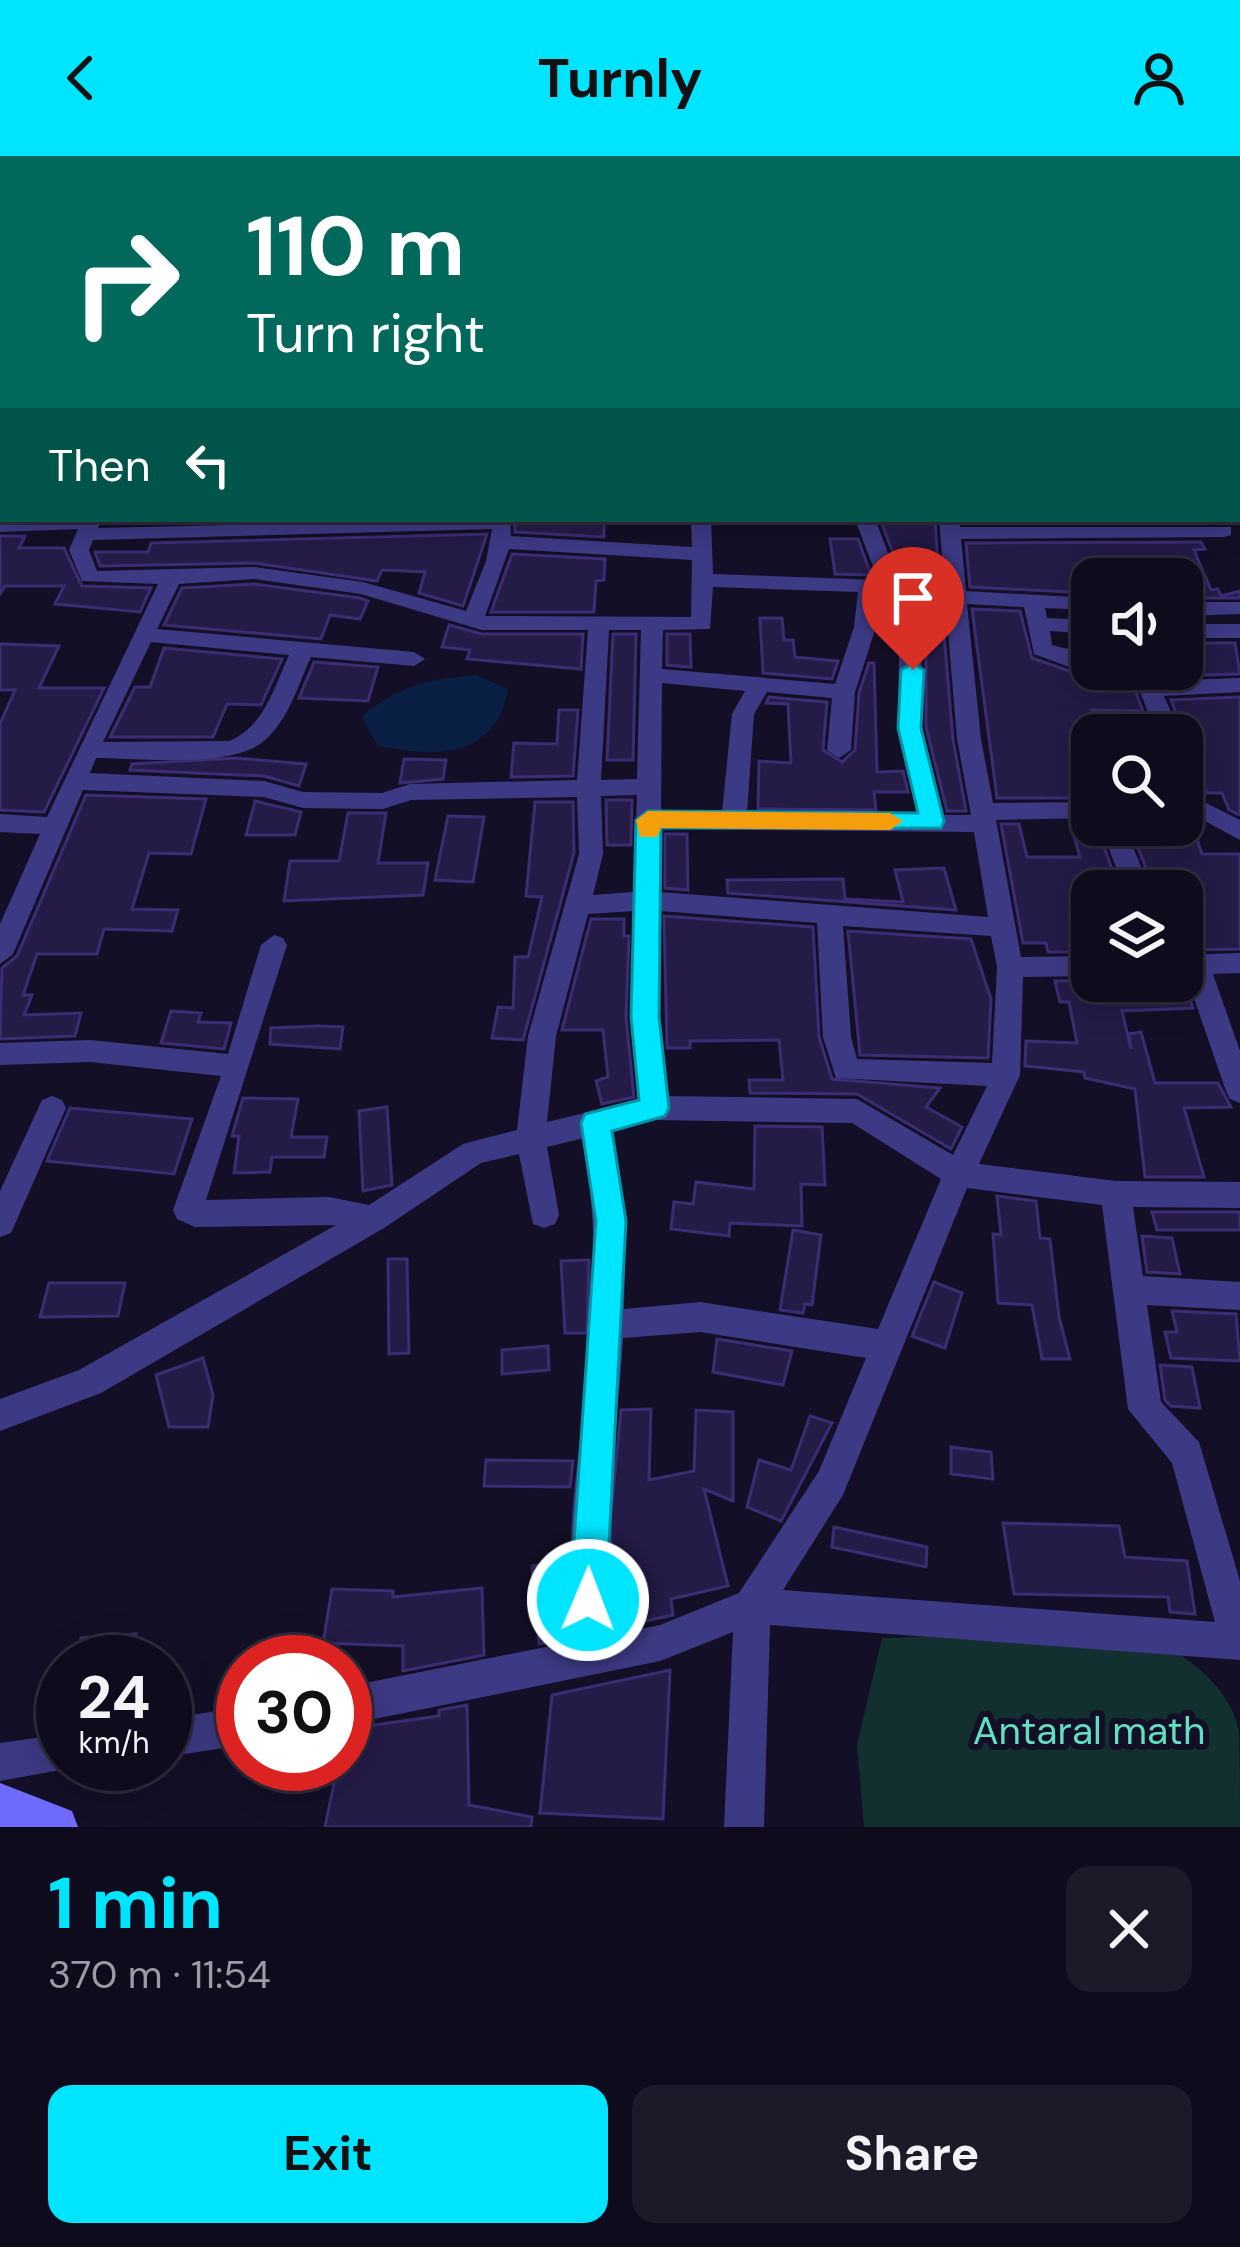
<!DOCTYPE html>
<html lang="en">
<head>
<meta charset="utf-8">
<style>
	:root { --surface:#0e0b1c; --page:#1c1929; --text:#f1f3f6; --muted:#9b9ba3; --line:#2e2b3b; --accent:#00e5ff }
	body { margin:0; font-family:"DM Sans",sans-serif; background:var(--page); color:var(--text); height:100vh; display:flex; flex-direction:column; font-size:45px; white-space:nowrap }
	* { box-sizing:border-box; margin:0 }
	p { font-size:39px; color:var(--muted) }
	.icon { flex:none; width:66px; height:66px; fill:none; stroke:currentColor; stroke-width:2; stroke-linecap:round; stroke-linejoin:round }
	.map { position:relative; height:1671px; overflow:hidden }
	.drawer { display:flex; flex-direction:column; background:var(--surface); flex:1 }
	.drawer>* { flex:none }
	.banner { position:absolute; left:0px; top:0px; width:1242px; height:366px; box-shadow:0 6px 30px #0003,0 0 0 3px var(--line); background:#00695c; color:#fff; overflow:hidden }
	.buttons { position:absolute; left:1071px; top:402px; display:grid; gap:24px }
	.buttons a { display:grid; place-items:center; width:132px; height:132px; border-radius:24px; background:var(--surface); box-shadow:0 6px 30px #0003,0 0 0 3px var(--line); font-size:60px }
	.speed { position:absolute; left:36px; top:1479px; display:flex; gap:24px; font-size:60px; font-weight:700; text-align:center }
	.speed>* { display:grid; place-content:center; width:156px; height:156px; border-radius:50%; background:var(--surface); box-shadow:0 6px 30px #0003,0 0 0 3px var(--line); line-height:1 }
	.speed small { font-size:30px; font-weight:400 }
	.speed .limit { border:18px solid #d22; background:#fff; color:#111 }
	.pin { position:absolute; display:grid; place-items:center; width:102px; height:102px; color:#fff; margin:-123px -51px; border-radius:50% 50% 50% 0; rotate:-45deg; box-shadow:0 0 12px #0007 }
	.pin .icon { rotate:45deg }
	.me { position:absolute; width:132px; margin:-66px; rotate:1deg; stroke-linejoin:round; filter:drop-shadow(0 0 9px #0008) }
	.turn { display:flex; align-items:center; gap:42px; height:252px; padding:0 48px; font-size:54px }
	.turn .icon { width:156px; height:156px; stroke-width:2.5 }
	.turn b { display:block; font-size:84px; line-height:102px }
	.then { display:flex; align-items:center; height:114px; padding:0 48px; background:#0003; gap:24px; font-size:45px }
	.round { display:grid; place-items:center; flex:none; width:126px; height:126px; border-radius:24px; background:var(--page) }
	.headline { display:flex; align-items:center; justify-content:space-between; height:204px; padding:0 48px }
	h1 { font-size:72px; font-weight:700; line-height:90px; color:var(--accent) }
	.button { display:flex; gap:24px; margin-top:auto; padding:24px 48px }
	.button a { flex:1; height:138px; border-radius:24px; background:var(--accent); color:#111; font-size:48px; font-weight:700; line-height:138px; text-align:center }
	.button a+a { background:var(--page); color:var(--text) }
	header { display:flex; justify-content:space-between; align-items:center; height:156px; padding:0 48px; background:var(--accent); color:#111; font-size:54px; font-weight:700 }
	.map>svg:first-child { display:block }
	.green { fill:#12302f }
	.water { fill:#0a1f44 }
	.building { fill:#241b47; stroke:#3b2d73; stroke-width:3 }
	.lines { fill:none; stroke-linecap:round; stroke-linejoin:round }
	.street { fill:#3d3a85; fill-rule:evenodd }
	.secondary { fill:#6f6bff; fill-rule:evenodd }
	.route { fill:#00e5ff; stroke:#0095a6; stroke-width:3 }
	.slow { fill:#f59e0b }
	.labels { text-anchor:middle; stroke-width:12; stroke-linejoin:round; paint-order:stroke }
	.near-park-label { font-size:39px; fill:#5fe0c0; stroke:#130f26 }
</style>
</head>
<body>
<header><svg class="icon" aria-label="back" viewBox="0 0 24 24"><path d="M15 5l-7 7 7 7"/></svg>Turnly<svg class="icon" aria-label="person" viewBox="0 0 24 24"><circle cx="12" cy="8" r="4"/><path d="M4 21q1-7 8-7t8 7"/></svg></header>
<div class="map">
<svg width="1240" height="1671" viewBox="0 0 1240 1671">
	<rect width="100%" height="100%" fill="#130f26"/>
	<path class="green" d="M1135,1474C1177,1493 1230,1526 1239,1576C1240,1605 1240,1641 1240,1671H864L857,1589L882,1482Z"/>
	<path class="water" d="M476,519L508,533C496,602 434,603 377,589L362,561C396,529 431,523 476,519Z"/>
	<g class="building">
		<polygon points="514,363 604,363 604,381 515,376"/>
		<polygon points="964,363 1190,363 1191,367 964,367"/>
		<polygon points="881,365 935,365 939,421 902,421"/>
		<polygon points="487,378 463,450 419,437 425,416 382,414 377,425 255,407 100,410 95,396 148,396 151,387"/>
		<polygon points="0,380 25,380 19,392 64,392 82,430 151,432 140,456 55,448 64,430 5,430 0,438"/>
		<polygon points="830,383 858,383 871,419 835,418"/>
		<polygon points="1201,386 1205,393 1194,394 1211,434 1218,433 1221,440 1240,435 1240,442 1182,442 1182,423 1083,423 1087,437 970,431 966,387"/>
		<polygon points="512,398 605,403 604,424 596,425 594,456 491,456"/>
		<polygon points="254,428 360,442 368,445 360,463 330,459 321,483 164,469 182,432"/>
		<polygon points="926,443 941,443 953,584 966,655 947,655 926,571"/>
		<polygon points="972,453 1020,455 1032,502 1072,516 1127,513 1143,555 1092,554 1092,642 997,642"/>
		<polygon points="760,462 782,462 784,484 793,484 795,501 838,505 832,523 763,517"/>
		<polygon points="449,469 482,478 583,478 581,513 467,503 470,494 442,491"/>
		<polygon points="613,478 636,478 633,604 607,604"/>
		<polygon points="667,478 690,478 691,511 667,509"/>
		<polygon points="1182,487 1235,487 1240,518 1161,520 1158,513 1182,513"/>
		<polygon points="0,488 59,490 39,532 104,532 44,656 0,654 0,568 15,534 0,534"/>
		<polygon points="164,492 282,503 261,549 227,548 213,581 110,581 135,531 150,531"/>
		<polygon points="314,506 378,511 368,545 299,542"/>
		<polygon points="869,507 874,507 877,616 903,615 908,636 874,636 876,654 758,653 759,605 791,607 788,548 766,547 769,541 827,546 823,594 842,606 855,594 859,537"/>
		<polygon points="1240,541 1240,659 1229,654 1222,637 1207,637 1171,544"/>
		<polygon points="559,554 578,554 573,620 511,621 514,587 557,588"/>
		<polygon points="236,602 306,608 299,630 264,620 130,614 132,608"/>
		<polygon points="404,603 446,604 443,623 400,627"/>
		<polygon points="86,639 206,643 191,698 149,697 132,753 178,754 172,775 104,773 97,798 37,798 23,839 32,839 24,859 81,857 75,880 0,883 2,812 17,800"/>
		<polygon points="606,644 632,644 631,689 607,689"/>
		<polygon points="255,645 301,656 295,679 246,679"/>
		<polygon points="535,646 573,646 574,697 523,884 492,882 498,851 513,852 515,801 528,801 542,741 526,740"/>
		<polygon points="348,657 386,657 378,707 428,707 423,739 284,745 290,705 339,705"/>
		<polygon points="448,660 484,661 473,726 435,724"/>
		<polygon points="1070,667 1096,669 1119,732 1092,732 1092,796 1048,796 1046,787 1023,787 1001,668 1019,668 1027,701 1080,701"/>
		<polygon points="1129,669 1192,669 1202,698 1240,698 1240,793 1182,794 1182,735 1155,735"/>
		<polygon points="665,678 687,678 688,734 665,732"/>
		<polygon points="944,712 956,754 728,737 727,724 843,723 845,743 903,746 895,714"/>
		<polygon points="664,760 813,771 819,881 832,923 940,932 926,951 962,971 951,993 857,938 750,937 749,924 783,924 779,884 690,885 690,892 667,892"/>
		<polygon points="591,763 624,763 624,780 629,780 626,861 634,941 602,948 596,925 608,921 603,874 562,874"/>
		<polygon points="848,775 971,783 991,843 988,902 860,899"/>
		<polygon points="1183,824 1193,852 1122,855 1131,893 1129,878 1141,876 1155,927 1218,927 1231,951 1184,952 1204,1021 1145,1021 1135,933 1085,922 1084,916 1025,910 1026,885 1077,887 1069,846 1060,846 1055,825"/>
		<polygon points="171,855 201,857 198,866 231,867 224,893 161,887"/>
		<polygon points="318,870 343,871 340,893 270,888 271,872"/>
		<polygon points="243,942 298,943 291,981 327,981 324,1001 272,1001 270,1016 234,1017 239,980 232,980"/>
		<polygon points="387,951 392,1029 363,1035 359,955"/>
		<polygon points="70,952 192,963 174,1018 47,1005"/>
		<polygon points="755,970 822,971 825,1029 801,1028 802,1070 730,1067 729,1080 671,1073 674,1046 693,1048 696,1026 754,1033"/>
		<polygon points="997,1040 1036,1045 1040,1082 1050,1083 1059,1161 1070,1203 1042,1203 1032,1149 998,1147 993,1078 1001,1079"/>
		<polygon points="1152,1056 1240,1056 1240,1074 1157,1074"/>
		<polygon points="793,1074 821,1079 812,1149 805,1148 803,1157 780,1154"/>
		<polygon points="1142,1080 1172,1082 1180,1118 1147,1116"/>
		<polygon points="388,1103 407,1103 409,1197 389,1198"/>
		<polygon points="589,1104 587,1177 565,1177 561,1105"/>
		<polygon points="934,1126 962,1137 945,1192 912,1180"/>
		<polygon points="49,1127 125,1127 118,1160 40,1161"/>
		<polygon points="1172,1155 1236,1158 1240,1205 1171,1202 1165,1176 1177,1176"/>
		<polygon points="717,1183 792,1195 783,1229 713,1216"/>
		<polygon points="548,1190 549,1214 502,1218 502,1194"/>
		<polygon points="203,1202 213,1239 208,1271 169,1271 156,1219"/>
		<polygon points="1160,1209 1192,1211 1200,1252 1171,1250 1165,1244"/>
		<polygon points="651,1253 649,1324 694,1315 696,1254 733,1256 733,1345 704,1333 728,1430 671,1443 673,1459 618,1471 610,1368 621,1254"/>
		<polygon points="810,1260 832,1267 781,1365 747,1351 759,1304 791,1314"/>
		<polygon points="951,1291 991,1296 993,1323 951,1318"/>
		<polygon points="486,1304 573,1305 570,1331 484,1330"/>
		<polygon points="1003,1367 1119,1370 1125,1401 1187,1405 1195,1458 1170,1456 1168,1441 1014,1438"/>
		<polygon points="834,1371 927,1391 926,1411 832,1391"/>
		<polygon points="566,1406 575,1480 539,1488 532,1410"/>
		<polygon points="482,1432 484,1499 403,1515 403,1490 323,1487 332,1433 393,1435 393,1441"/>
		<polygon points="136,1478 132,1506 77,1506 81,1482"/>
		<polygon points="670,1514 663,1663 540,1657 552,1539"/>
		<polygon points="467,1549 469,1649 532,1661 531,1671 325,1671 338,1608 345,1608 345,1573 439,1560 439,1554"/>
	</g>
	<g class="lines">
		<g class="street">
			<polygon points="564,0 578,0 580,3 566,3"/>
			<polygon points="768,0 853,0 855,3 766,3"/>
			<polygon points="992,0 1006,0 1007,3 993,3"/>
			<polygon points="1168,0 1182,0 1184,3 1170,3"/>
			<rect x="1239" y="8" width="1" height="8"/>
			<rect x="1239" y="79" width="1" height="10"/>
			<rect x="0" y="98" width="3" height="10"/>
			<polygon points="3,130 3,144 0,145 0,131"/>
			<rect x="0" y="166" width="3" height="10"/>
			<rect x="0" y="196" width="3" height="10"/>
			<rect x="1239" y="197" width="1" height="10"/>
			<polygon points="3,270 3,286 0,287 0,271"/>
			<polygon points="1239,276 1240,277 1240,291 1239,290"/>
			<polygon points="0,299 3,300 3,312 0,311"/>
			<rect x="1239" y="340" width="1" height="12"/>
			<path d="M102,363L98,372L510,363L511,380L692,391L691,363H711L713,418L878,424L855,363H875L899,425L944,426L939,363H959L960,371H1231V379L1224,381L961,383L966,435L1092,442V454L1045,452L1047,462L1092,464V478L1050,475L1052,489L1092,499V513L1072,512L1034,498L1024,451L967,448L981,583L993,647L1092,646V662L996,664L1021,801L1092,800V820L1023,821L1020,919L979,1008L1116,1025L1240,1026V1052L1133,1051L1143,1120L1240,1126V1154L1147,1149L1161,1246L1199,1286L1240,1425V1504L770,1469L764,1671H724L733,1476L660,1505L345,1569V1531L580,1484C557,1390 583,1288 591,1192C597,1119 594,1054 584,982L547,991L559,1059L555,1068L544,1072L533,1068L519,998L481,1007L384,1072L101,1237L0,1275V1243L79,1214L336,1069L195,1071L177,1063L173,1054L221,920L90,906L0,909V887L90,884L228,898L261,789L274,779L283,782L287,789L206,1044L329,1041L369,1049L463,988L517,974L528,880L579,698L577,641L411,644L383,653L303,652L264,641L83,634L13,798L0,808V768L40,678L0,676V658L47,661L158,428L82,425L69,394L78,373L0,376V364ZM492,373L486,405L466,455L363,426L254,411L97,415L89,394L93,384ZM509,393L692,404L691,461L485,460ZM254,423L361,438L482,474H588L577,624L410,628L382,637L303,636L264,625L90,617L96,602C139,602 234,613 265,584C289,563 298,529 311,501L414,510L425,503L414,496L157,473L179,428ZM713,431L858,436L854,471L835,528L662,513L663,474L710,473ZM879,437H900L898,572L918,659L747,657L754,558L767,536L832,542L827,594L839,602L851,594L855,536L876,471ZM921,438L945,439L957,583L971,659H943L922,572ZM609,474H641L637,623L601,624ZM151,486L289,499C274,531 265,570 229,585L103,586ZM662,527L745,535L732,558L722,656H661ZM637,639L634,736L593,739L603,698L601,640ZM661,673L974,676L988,761L660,736ZM634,755L631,861L639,944L547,966L556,880L588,758ZM660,755L817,767L823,881L836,922L987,930L953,999L857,943L667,940L659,861ZM843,770L991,780L997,811L992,907L857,903L851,881ZM654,964L852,967L941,1023L878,1173L700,1146L624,1153L626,1065L612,975ZM967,1032L1102,1049L1128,1253L1172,1307L1215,1466L783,1434L843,1339ZM700,1176L866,1202L819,1315L739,1437L660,1469L615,1478C591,1383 619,1279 623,1182Z"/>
			<polygon points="1182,446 1240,446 1240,458 1182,460"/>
			<rect x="1182" y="468" width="58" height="14"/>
			<polygon points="1131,513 1153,513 1158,525 1240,522 1240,536 1164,540 1181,579 1157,579"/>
			<polygon points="1182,605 1194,613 1206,647 1240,664 1240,684 1203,664 1182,660"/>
			<polygon points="1100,669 1124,669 1151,735 1125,735"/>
			<polygon points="1240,797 1240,817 1213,818 1240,895 1240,947 1230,943 1226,935 1186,819 1182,819 1182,799"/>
			<polygon points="52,940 62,944 66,952 11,1077 0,1081 0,1035 42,944"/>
			<polygon points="243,1551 243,1589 165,1601 165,1563"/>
			<polygon points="63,1578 63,1608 77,1611 0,1625 0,1587"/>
		</g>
		<polygon class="secondary" points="0,1627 72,1655 78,1671 0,1671"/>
	</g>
	<polygon class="route" points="913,507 924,514 921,572 944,665 941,672 661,672 659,861 669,952 665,960 612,975 626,1065 606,1444 601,1457 588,1462 575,1457 570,1444 596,1065 581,967 585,958 639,944 631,861 636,664 648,655 918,657 898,572 901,514"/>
	<polygon class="slow" points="648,655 890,657 903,665 890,674 661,672 657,681 640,681 636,664"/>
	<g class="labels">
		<g class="near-park-label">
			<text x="1089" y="1588">Antaral math</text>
		</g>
	</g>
</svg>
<div class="buttons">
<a><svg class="icon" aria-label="sound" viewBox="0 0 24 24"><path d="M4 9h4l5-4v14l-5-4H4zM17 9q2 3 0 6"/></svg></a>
<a><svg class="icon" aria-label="search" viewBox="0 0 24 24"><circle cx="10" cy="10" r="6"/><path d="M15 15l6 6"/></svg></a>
<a><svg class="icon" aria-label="layers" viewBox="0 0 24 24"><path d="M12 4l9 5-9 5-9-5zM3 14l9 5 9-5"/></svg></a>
</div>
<div class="speed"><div>24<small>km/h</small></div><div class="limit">30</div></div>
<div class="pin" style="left:913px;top:514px;background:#d93025"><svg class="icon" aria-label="arrive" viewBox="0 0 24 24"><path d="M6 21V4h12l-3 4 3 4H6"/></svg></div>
<svg class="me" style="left:588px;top:1444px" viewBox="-20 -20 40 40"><circle r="17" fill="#00e5ff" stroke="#fff" stroke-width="3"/><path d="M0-11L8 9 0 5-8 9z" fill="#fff"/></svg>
<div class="banner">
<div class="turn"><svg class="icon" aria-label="right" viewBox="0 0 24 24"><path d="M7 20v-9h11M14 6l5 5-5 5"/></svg><div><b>110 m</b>Turn right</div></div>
<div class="then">Then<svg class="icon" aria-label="left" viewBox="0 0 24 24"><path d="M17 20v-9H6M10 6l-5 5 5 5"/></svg></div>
</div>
</div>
<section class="drawer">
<div class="headline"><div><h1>1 min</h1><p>370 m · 11:54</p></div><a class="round"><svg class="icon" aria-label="close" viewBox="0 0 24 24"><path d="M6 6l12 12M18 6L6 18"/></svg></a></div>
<div class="button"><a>Exit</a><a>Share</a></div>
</section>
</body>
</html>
